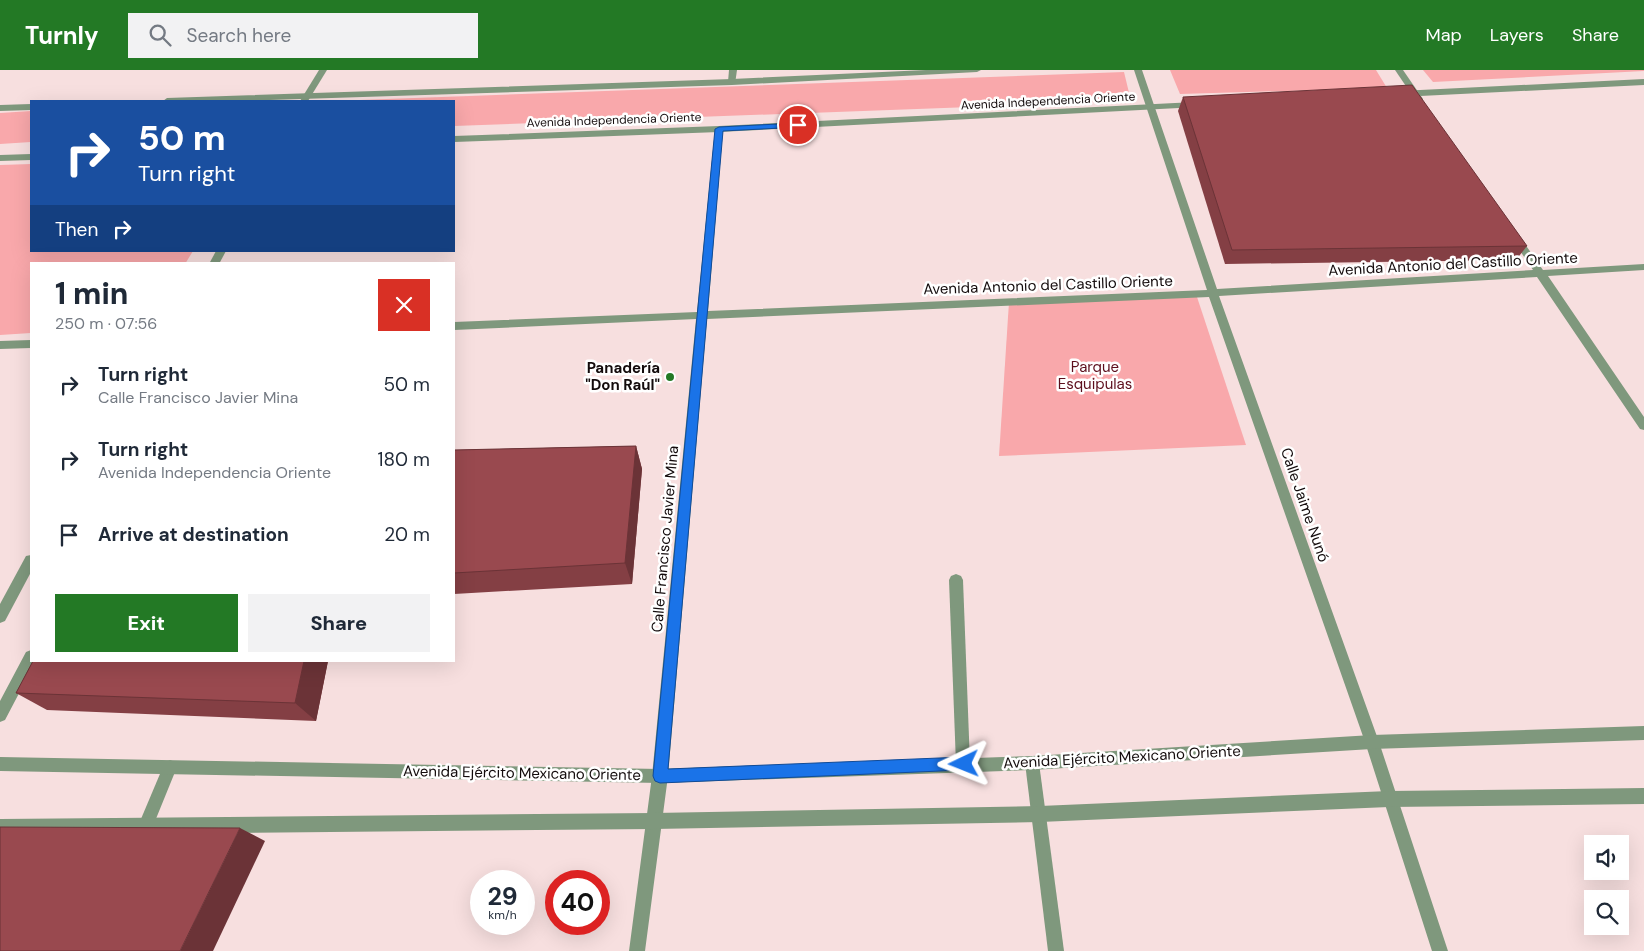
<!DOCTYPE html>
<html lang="en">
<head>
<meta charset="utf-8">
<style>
	:root { --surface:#fff; --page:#f2f2f3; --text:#1f2937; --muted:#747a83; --accent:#237925 }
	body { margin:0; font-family:"DM Sans",sans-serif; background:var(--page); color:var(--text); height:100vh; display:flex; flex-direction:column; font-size:19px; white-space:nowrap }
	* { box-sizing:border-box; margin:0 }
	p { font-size:16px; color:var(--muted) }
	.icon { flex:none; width:28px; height:28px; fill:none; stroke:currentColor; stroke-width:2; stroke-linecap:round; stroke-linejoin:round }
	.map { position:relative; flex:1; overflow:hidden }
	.details { position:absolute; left:30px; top:192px; width:425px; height:400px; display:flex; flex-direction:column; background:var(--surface); border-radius:0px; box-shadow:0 5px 20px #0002 }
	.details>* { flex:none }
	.guide { position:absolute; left:30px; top:30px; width:425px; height:152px; border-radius:0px; box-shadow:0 5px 20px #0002; background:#1a4fa0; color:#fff; overflow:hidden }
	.buttons { position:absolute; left:1584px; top:765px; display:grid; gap:10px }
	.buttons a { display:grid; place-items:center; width:45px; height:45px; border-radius:0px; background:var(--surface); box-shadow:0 5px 20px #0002; font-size:25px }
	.speed { position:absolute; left:470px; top:800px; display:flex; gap:10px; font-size:25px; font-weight:700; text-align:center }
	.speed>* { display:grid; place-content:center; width:65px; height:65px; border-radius:50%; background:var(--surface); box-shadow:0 5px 20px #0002; line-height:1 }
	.speed small { font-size:12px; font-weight:400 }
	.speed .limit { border:8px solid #d22; background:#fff; color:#111 }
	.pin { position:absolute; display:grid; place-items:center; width:42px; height:42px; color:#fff; margin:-21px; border:2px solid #fff; border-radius:50%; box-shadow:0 1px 5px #0007 }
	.me { position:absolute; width:55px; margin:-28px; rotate:268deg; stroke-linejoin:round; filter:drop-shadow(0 0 4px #0008) }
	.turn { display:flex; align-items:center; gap:18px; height:105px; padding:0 25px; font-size:22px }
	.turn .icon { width:65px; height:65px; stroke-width:2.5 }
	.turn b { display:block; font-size:35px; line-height:42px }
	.then { display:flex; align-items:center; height:48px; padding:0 25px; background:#0003; gap:10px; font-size:19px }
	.round { display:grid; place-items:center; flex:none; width:52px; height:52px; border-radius:0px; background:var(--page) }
	.headline { display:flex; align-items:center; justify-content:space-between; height:85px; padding:0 25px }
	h1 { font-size:30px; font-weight:800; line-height:38px }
	.action { display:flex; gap:10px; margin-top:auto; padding:10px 25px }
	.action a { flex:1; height:58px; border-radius:0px; background:var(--accent); color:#fff; font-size:20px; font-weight:800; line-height:58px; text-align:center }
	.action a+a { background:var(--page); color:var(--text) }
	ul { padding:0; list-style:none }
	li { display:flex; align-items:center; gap:15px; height:75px; padding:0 25px }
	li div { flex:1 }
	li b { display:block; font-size:19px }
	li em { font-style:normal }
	header { display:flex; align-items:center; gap:30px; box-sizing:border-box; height:70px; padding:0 25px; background:var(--accent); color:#fff }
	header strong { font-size:24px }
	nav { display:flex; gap:28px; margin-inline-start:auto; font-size:18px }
	.search { width:350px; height:45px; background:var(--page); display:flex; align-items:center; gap:12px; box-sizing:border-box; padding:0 18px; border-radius:0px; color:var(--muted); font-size:19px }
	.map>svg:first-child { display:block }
	.green { fill:#f9a8ab }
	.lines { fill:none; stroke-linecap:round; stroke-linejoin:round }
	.minor { fill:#7f987d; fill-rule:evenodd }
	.tertiary { fill:#7f987d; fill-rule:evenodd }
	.wall { fill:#843f44 }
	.shaded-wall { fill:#6b3337 }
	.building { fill:#99494f; stroke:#6b3337 }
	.route { fill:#1a73e8; stroke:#114b97 }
	.poi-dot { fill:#237925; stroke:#fff; stroke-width:2 }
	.labels { text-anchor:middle; stroke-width:5; stroke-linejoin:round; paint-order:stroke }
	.far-street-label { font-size:12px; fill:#130b0c; stroke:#fff }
	.street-label { font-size:15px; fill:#130b0c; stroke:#fff }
	.park-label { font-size:15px; fill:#5d0f1d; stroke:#fff }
	.poi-label { font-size:15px; font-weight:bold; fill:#130b0c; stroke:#fff; text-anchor:end }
</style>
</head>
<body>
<header>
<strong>Turnly</strong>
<div class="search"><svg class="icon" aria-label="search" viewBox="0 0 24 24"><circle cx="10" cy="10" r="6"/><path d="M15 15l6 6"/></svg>Search here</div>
<nav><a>Map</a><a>Layers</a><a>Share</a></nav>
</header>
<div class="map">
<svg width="1644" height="881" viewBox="0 0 1644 881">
	<rect width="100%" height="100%" fill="#f7dfdf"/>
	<g class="green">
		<polygon points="1170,0 1376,0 1387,18 1180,24"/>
		<polygon points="1423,0 1644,0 1644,1 1433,12"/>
		<polygon points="1124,2 1131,31 454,56 454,31 332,31"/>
		<polygon points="31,41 31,72 0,74 0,43"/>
		<polygon points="31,94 31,181 193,181 185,194 31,194 31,263 0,265 0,95"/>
		<polygon points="1197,227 1246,375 999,386 1009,232"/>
	</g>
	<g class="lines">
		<g class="minor">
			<polygon points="319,0 327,0 308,31 300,31"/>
			<polygon points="729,0 737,0 735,14 728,12"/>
			<polygon points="1134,0 1142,0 1217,219 1533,200 1510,166 1515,163 1518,164 1543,200 1644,194 1644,200 1548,206 1644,347 1644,360 1640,359 1537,207 1219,226 1379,672 1448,881 1432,881 1365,672 1209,227 707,249 668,706 645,881 629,881 652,706 696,249 454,260 454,252 697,242 715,59 719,56 723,59 708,241 1207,220"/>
			<polygon points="1395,0 1403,0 1423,29 1422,31 1416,31"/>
			<polygon points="216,181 226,181 219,194 209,194"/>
			<polygon points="31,270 31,278 0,279 0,271"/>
			<polygon points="31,485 31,502 5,551 0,553 0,534 26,486"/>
			<polygon points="956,504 961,506 963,510 970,694 968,699 963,701 958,699 956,694 949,510 951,506"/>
			<polygon points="31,580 31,591 36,591 5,650 0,652 0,631 26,582"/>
			<polygon points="1032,686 1037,688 1039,693 1064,881 1048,881 1025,693 1027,688"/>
			<polygon points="170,690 175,692 177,697 151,761 146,764 141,761 138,756 165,692"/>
		</g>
		<g class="tertiary">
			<polygon points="926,0 981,0 977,2 732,15 236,31 163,31 167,28 732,9"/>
			<polygon points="1644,9 1644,15 1400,27 1396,24 1400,21"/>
			<polygon points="1195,32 1199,35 1198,37 719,62 454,72 454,66 719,56"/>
			<polygon points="31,34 31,40 0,41 0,35"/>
			<polygon points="31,84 31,90 0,91 0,85"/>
			<polygon points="1644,656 1644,670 1372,679 1032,700 660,713 0,701 0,687 660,699 1032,686 1372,665"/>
			<polygon points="1644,718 1644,734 1389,737 1040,752 654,759 0,765 0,749 654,743 1040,736 1389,721"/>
		</g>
	</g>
	<g class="wall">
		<polygon points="1183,27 1527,176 1516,190 1225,194 1178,41"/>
		<polygon points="636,376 642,399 632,514 454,524 454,380"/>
		<polygon points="33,591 328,591 316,651 47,640 16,623"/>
	</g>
	<g class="shaded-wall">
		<polygon points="636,376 642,399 632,514 625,493"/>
		<polygon points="304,591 328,591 316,651 295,633"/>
		<polygon points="240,758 265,771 213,881 180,881"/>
	</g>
	<g class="building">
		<polygon points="1412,15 1527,176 1232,180 1183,27"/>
		<polygon points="636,376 625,493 454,503 454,380"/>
		<polygon points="33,591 304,591 295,633 16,623"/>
		<polygon points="0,757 240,758 180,881 0,881"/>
	</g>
	<polygon class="route" points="798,53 802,55 801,57 723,61 668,699 964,687 968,689 970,694 968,698 964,700 660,713 655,711 653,706 715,59 719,57"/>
	<circle class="poi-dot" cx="670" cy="307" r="5"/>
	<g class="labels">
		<g class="far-street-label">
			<text transform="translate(1048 31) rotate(-3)" y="4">Avenida Independencia Oriente</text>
			<text transform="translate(614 50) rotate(-2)" y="4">Avenida Independencia Oriente</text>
		</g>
		<g class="street-label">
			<text transform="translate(1453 194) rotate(-3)" y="5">Avenida Antonio del Castillo Oriente</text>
			<text transform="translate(1048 215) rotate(-2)" y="5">Avenida Antonio del Castillo Oriente</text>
			<text transform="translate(1305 435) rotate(71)" y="5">Calle Jaime Nunó</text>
			<text transform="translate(665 469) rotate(-85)" y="5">Calle Francisco Javier Mina</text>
			<text transform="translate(1122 687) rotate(-3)" y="5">Avenida Ejército Mexicano Oriente</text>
			<text transform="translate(522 703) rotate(1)" y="5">Avenida Ejército Mexicano Oriente</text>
		</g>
		<g class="park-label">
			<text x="1095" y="302">Parque<tspan x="1095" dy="17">Esquipulas</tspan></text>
		</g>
		<g class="poi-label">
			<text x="660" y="303">Panadería<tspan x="660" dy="17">"Don Raúl"</tspan></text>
		</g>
	</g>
</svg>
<div class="buttons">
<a><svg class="icon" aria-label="sound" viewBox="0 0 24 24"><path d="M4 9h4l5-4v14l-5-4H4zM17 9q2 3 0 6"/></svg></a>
<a><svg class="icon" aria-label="search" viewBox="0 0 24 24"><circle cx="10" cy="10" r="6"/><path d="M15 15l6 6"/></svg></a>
</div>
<div class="speed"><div>29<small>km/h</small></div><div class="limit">40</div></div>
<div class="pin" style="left:798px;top:55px;background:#d93025"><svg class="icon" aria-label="arrive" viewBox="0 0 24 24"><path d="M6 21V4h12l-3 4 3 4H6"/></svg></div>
<svg class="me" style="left:964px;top:694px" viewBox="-20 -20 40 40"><path d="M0-17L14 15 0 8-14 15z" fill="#1a73e8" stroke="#fff" stroke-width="4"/></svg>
<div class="guide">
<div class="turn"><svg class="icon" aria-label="right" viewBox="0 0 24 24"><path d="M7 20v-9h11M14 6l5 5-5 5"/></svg><div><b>50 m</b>Turn right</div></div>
<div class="then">Then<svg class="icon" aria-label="right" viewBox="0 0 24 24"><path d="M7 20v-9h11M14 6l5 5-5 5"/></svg></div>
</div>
<section class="details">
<div class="headline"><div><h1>1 min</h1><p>250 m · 07:56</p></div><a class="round" style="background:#d93025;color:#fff"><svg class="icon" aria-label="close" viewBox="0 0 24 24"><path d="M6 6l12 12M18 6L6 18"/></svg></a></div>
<ul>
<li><svg class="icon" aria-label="right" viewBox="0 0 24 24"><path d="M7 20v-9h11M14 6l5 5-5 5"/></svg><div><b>Turn right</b><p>Calle Francisco Javier Mina</p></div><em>50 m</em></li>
<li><svg class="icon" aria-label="right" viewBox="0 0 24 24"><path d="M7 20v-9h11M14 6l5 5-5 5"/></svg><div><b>Turn right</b><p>Avenida Independencia Oriente</p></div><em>180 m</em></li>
<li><svg class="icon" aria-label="arrive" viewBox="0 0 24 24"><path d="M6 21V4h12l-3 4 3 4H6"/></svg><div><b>Arrive at destination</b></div><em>20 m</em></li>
</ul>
<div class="action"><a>Exit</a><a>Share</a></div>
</section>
</div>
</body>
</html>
